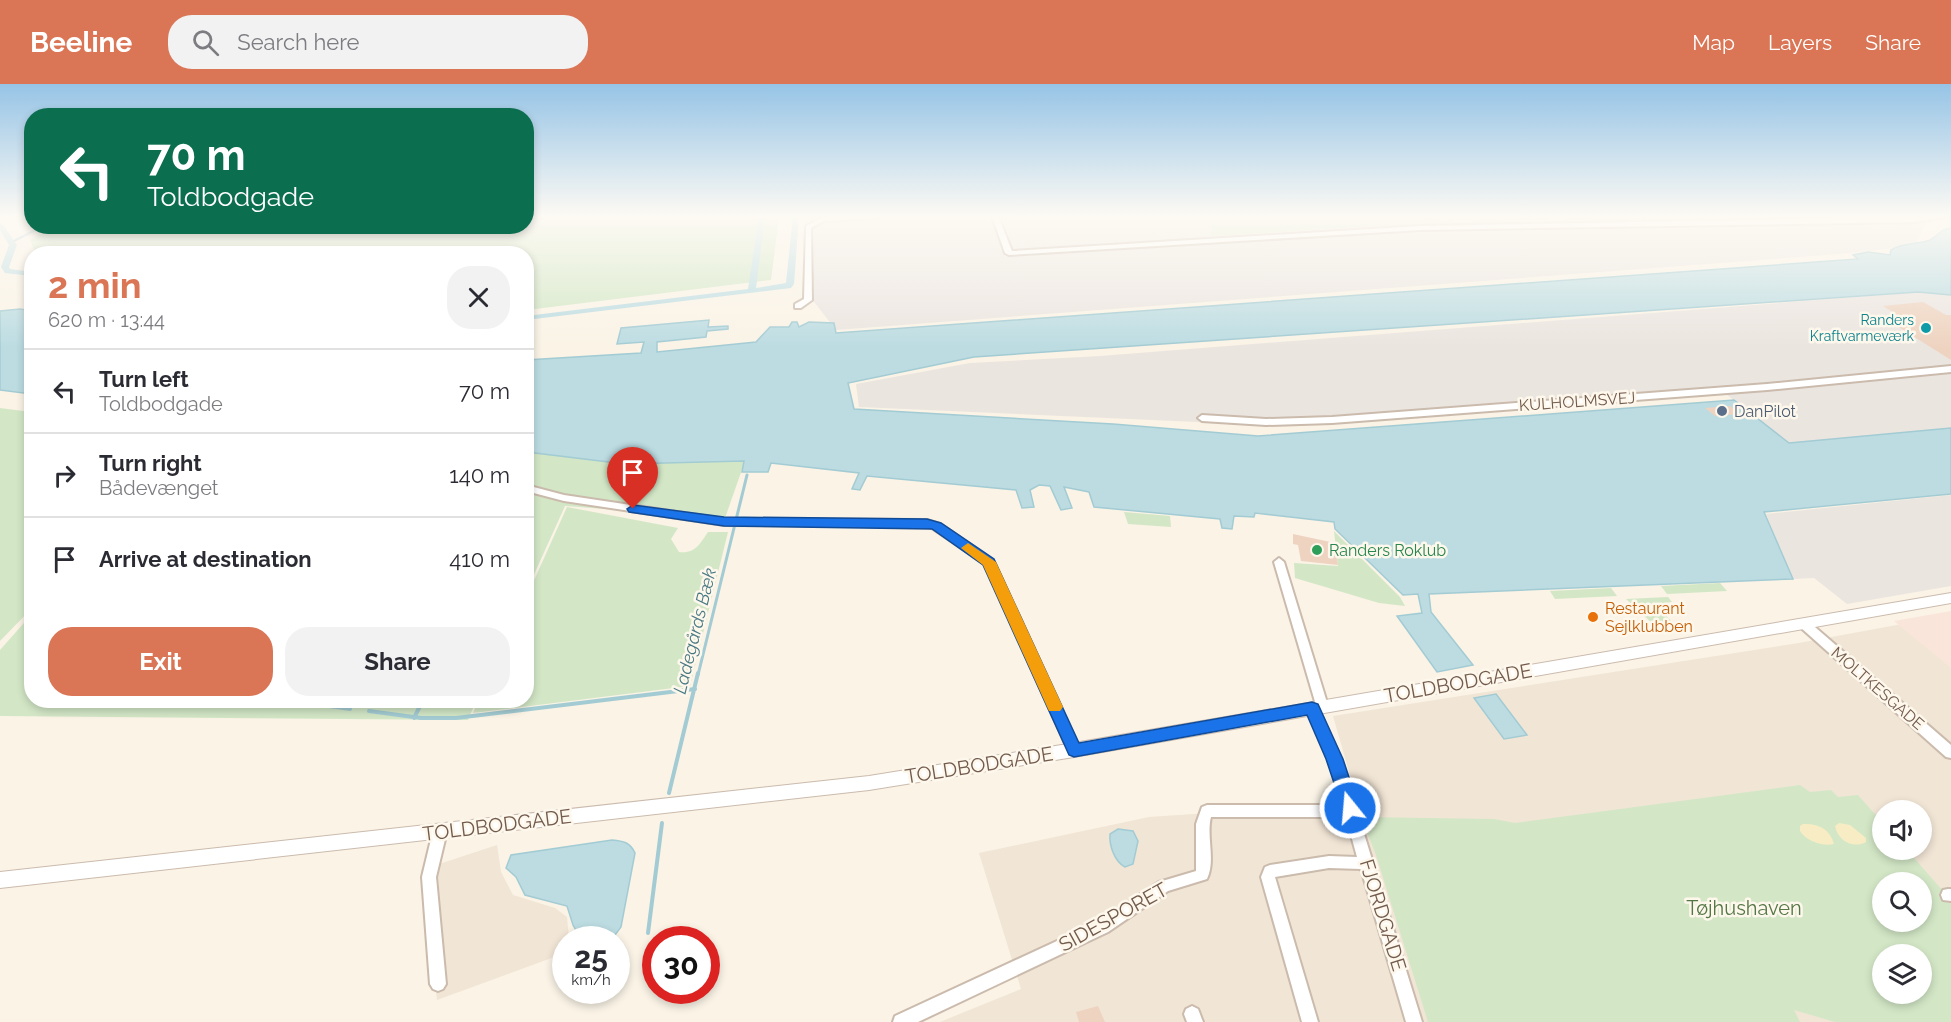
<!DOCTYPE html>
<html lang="en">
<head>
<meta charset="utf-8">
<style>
	:root { --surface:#fff; --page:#f2f2f3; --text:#2b2b33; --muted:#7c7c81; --line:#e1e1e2; --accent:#da7555 }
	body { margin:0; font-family:Raleway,sans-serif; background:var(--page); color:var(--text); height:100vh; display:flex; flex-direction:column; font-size:22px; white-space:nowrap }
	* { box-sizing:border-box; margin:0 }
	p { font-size:20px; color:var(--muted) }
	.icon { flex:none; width:33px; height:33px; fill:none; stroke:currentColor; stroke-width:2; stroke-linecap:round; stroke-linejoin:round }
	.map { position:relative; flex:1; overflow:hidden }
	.drawer { position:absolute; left:24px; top:162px; width:510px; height:462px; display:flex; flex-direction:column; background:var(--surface); border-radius:24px; box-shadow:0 3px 9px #0003 }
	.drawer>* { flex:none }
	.hud { position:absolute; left:24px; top:24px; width:510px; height:126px; border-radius:24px; box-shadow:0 3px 9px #0003; background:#0b6e4f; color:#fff; overflow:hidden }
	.buttons { position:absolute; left:1872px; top:716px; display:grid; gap:12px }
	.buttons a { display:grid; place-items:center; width:60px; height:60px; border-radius:50%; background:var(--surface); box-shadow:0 3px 9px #0003; font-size:30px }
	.speed { position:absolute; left:552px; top:842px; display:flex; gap:12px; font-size:30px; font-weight:700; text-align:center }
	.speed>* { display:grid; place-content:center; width:78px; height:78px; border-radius:50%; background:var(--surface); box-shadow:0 3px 9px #0003; line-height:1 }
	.speed small { font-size:15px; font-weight:400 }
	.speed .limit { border:9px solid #d22; background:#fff; color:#111 }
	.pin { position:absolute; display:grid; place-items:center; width:51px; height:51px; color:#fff; margin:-62px -26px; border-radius:50% 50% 50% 0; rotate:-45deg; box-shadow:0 0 6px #0007 }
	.pin .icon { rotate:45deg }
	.me { position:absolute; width:66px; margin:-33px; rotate:343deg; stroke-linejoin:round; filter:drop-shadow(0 0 4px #0008) }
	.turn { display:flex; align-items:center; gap:21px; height:126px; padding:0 24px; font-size:27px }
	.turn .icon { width:78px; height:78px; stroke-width:2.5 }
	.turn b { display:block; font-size:42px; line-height:51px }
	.round { display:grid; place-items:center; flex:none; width:63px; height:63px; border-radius:24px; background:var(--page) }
	.head { display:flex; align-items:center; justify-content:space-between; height:102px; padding:0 24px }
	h1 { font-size:36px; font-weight:700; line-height:45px; color:var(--accent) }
	.primary-button { display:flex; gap:12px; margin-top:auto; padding:12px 24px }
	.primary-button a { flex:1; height:69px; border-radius:24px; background:var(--accent); color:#fff; font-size:24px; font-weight:700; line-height:69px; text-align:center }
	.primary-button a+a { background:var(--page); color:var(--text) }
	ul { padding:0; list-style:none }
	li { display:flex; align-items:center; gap:18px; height:84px; padding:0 24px; border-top:2px solid var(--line) }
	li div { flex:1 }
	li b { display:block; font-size:22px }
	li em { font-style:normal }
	header { display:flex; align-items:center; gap:36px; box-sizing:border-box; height:84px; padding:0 30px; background:var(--accent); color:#fff }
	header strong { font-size:28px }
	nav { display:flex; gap:33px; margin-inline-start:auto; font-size:21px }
	.search { width:420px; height:54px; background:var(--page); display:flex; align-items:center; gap:15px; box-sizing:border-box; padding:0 21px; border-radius:24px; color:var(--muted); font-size:22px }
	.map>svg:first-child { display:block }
	.residential { fill:#f1e5d5; fill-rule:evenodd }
	.commercial { fill:#fae5db }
	.industrial { fill:#ebe5e0 }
	.green { fill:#d3e7c6; fill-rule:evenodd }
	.sand { fill:#f7ecc4 }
	.water { fill:#bcdce2; stroke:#a3cbd3; stroke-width:1.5 }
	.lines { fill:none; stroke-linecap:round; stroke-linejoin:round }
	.stream-far2 { stroke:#a3cbd3; stroke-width:2 }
	.stream-far1 { stroke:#a3cbd3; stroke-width:3 }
	.stream { stroke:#a3cbd3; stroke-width:4 }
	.canal { fill:#bcdce2; fill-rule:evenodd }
	.building { fill:#eed3c0 }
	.minor-casing { stroke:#cbbbad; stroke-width:4 }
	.tertiary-casing { stroke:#cbbbad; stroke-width:2 }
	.minor { fill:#fff; fill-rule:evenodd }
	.tertiary { fill:#fff; fill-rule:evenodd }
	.route { fill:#1a73e8; stroke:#114b97; stroke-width:1.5 }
	.slow { fill:#f59e0b }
	.culture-dot { fill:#0f9aa8; stroke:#fdf7ec; stroke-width:2 }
	.service-dot { fill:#5c6f8a; stroke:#fdf7ec; stroke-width:2 }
	.leisure-dot { fill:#2e9e5b; stroke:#fdf7ec; stroke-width:2 }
	.food-dot { fill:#e8710a; stroke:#fdf7ec; stroke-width:2 }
	.labels { text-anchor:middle; stroke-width:5; stroke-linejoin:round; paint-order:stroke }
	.far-culture-label { font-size:14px; fill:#0d838f; stroke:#fdf7ec; text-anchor:end }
	.street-label { font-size:16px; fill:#725b4d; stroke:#fdf7ec }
	.service-label { font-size:16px; fill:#4e5e75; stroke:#fdf7ec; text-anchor:start }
	.leisure-label { font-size:16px; fill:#27864d; stroke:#fdf7ec; text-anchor:start }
	.food-label { font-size:16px; fill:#c56008; stroke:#fdf7ec; text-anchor:start }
	.water-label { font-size:18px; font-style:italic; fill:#487983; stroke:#fdf7ec }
	.near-street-label { font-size:20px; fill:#725b4d; stroke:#fdf7ec }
	.near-park-label { font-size:20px; fill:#547746; stroke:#fdf7ec }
</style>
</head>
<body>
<header>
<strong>Beeline</strong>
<div class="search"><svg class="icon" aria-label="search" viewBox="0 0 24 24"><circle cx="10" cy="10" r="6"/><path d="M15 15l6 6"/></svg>Search here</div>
<nav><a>Map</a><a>Layers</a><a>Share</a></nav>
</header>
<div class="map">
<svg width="1951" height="938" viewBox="0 0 1951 938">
	<rect width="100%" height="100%" fill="#faf3e6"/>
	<g class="residential">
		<path d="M1951,531V938H940L1021,905L979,769L1149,733L1358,719L1333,632L1799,559ZM1882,726H1922V765H1882ZM1882,798H1922V837H1882ZM1882,870H1922V909H1882Z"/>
		<polygon points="497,761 501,788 513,811 555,824 567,833 569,855 566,855 565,869 437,916 421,786"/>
	</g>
	<polygon class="commercial" points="1951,527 1951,584 1894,537"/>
	<g class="industrial">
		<polygon points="810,132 1212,132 1210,152 1401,141 1525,139 1518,132 1951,134 1926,139 1915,162 1839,170 836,246 811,214"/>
		<polygon points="1920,208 1951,211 1951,344 1793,359 1785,358 1725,309 1339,340 1265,341 859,323 856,300 970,279 1100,272"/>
		<polygon points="1951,411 1951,502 1847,520 1814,494 1793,495 1766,430"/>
	</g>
	<g class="green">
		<polygon points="527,132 779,132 771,196 527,226 526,170 36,170 30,156 54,142 526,142"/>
		<polygon points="1212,132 1518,132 1526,139 1401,141 1210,152"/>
		<polygon points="0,324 31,328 32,524 0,557"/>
		<polygon points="527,368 625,380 745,377 725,434 565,422 527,506"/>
		<path d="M567,423L678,444L671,455L679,468C695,470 700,460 708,448H728L690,602L473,629L478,617L526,616L527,512Z"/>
		<polygon points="1124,428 1170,432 1171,443 1128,440"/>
		<polygon points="1334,447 1400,513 1405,522 1379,519 1295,494 1294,479 1338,482"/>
		<polygon points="1720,499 1727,507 1667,510 1661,502"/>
		<polygon points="1611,504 1617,512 1555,515 1550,507"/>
		<polygon points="1668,513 1672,518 1664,519 1661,526 1672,538 1653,540 1626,515"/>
		<polygon points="31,531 32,616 476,617 468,636 0,632 0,566"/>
		<path d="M1800,701L1810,708L1831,706L1838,713L1858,711L1882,738V765H1906L1951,816V938H1835L1794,926L1800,938H1428L1376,771L1361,733L1494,735L1515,739ZM1882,798H1922V837H1882ZM1882,870H1922V909H1882Z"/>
	</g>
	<g class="sand">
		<path d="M1839,739L1850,741L1866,754V758C1853,765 1838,757 1835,742Z"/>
		<path d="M1803,740C1818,739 1830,745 1834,760C1823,763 1806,757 1800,747V742Z"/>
	</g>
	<g class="water">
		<path d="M1951,144V211L1918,208L974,273L848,299L854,325L1113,340L1258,352L1734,316L1789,359L1951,344V410L1764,428L1793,495L1429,510L1431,528L1473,581L1437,588L1397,532L1422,529L1418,510L1403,511L1335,445L1334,438L1255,429L1254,433L1234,432L1232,445L1222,444L1220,435L1094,423L1089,408L1064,403L1072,424L1061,426L1050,402L1039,401L1030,406L1034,423L1022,424L1016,406L867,392L860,406L852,405L859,389L771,379L768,388H742L744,377L625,380L527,368L526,276L641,269L644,258L617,260L621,244L709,236L708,243L728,242V245L707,247L706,253L657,258V268L756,258L770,243H789L792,238H797L799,243L809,238L834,239L836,249L1858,175L1853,171L1868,168L1890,171L1891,166C1904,158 1916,161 1930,156C1938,152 1940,145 1951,144Z"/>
		<polygon points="20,225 31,227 31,310 0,306 0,227"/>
		<polygon points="1496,610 1527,651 1504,655 1474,614"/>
		<path d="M1118,745L1133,747L1138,757L1133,780L1125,783C1115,778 1109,762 1110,750Z"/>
		<path d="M612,756C623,757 630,758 635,769L621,843L612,855H581L573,841L567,822L525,811L516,793L506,784L511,771Z"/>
	</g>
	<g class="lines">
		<polyline class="stream-far2" points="12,158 43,142"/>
		<polyline class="stream-far1" points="698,591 747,391"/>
		<g class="stream">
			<polyline points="289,616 350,625"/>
			<polyline points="198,622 251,616"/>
			<polyline points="369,627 421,634 456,634 695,605"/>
			<polyline points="414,634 423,616"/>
			<polyline points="669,709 698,589"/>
			<polyline points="648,849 662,739"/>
		</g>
		<g class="canal">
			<polygon points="759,132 765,132 756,204 786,199 793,132 799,132 794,200 791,204 526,236 526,232 748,205"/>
			<polygon points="0,139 2,140 17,161 9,183 10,185 32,188 32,192 5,189 1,183 9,161 0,146"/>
		</g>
	</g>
	<g class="building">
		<polygon points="1923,218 1946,231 1951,231 1951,276 1886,235 1902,234 1883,222"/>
		<polygon points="1730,322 1739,330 1715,332 1705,324"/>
		<polygon points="1293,450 1335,459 1338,481 1301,477 1298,461 1293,460"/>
		<polygon points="1098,922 1105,938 1079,938 1076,928"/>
	</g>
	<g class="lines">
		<g class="minor-casing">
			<g id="minor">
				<polygon points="881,132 878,134 824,137 811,144 812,216 801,224 795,224 795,220 804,215 806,142 823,133"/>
				<polygon points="992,132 998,132 1012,167 1420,142 1950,132 1915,138 1420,146 1009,171 1005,169"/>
				<polygon points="1951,282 1951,288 1767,306 1332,339 1266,341 1202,337 1198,334 1202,331 1266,335 1332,333 1767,300"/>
				<polygon points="526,401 564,411 724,435 927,436 940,440 993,476 1080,666 1079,670 1074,671 1069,670 1068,666 985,480 932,444 926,442 724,441 564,417 526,407"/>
				<path d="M1279,474L1284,478L1328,622L1326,625L1318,626L1341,675L1422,938H1406L1361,785L1329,784L1275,793L1318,938H1302L1261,793L1265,783L1270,781L1329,772L1357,773L1346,733H1211C1206,753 1216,776 1207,795L1168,807L1108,848L918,938H893L895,932L1098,838L1159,798L1196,787V740L1202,723L1207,721H1342L1329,675L1306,625L1308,622L1316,621L1274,478Z"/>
				<polygon points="1804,536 1808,537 1951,661 1951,674 1946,673 1800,543 1798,540 1800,537"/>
				<polygon points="440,741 445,743 447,747 436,793 446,900 443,905 438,907 433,905 430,900 422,793 433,747 435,743"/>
				<polygon points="1948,805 1951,805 1951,817 1943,816 1941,811 1943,806"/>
				<polygon points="1192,922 1198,925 1203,938 1187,938 1184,930 1186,925"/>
			</g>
		</g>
		<g class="tertiary-casing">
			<polygon id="tertiary" points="1951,509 1951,519 1074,673 869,706 0,804 0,788 869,692 1074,659"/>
		</g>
		<use href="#minor" class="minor"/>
		<use href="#tertiary" class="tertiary"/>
	</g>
	<linearGradient id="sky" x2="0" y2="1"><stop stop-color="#96c4e6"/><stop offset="0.5" stop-color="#fdfaf4"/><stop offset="1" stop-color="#fdfaf4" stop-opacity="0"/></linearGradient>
	<rect width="1951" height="264" fill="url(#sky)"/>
	<polygon class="route" points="633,421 724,433 927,435 941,439 994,475 1079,659 1312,618 1318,620 1343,675 1359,724 1356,729 1350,731 1344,729 1326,675 1307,631 1074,673 1069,671 983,481 932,445 724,442 629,428 627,425"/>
	<polygon class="slow" points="968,459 996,478 1063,623 1060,627 1049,627 983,481 961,464"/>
	<circle class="culture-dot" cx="1926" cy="244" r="6"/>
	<circle class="service-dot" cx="1722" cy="327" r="6"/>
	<circle class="leisure-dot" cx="1317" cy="466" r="6"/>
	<circle class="food-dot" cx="1593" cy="533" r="6"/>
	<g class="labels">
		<g class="far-culture-label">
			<text x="1914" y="241">Randers<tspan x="1914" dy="16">Kraftvarmeværk</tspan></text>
		</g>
		<g class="street-label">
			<text transform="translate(1577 317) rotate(-4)" y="6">KULHOLMSVEJ</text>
			<text transform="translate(1878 604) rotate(41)" y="6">MOLTKESGADE</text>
		</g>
		<g class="service-label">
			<text x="1734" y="333">DanPilot</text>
		</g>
		<g class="leisure-label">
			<text x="1329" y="472">Randers Roklub</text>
		</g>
		<g class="food-label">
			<text x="1605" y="530">Restaurant<tspan x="1605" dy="18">Sejlklubben</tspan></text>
		</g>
		<g class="water-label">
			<text transform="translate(695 547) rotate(-76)" y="6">Ladegårds Bæk</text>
		</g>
		<g class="near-street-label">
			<text transform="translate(1458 599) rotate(-10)" y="7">TOLDBODGADE</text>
			<text transform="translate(979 681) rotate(-9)" y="7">TOLDBODGADE</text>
			<text transform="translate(497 741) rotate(-7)" y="7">TOLDBODGADE</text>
			<text transform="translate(1383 831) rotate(73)" y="7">FJORDGADE</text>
			<text transform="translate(1113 833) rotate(-29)" y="7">SIDESPORET</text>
		</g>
		<g class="near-park-label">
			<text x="1744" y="831">Tøjhushaven</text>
		</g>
	</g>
</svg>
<div class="buttons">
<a><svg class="icon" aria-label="sound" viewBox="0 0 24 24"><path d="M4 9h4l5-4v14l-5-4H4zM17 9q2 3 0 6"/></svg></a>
<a><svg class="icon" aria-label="search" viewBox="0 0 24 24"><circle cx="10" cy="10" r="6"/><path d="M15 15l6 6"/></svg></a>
<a><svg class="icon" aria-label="layers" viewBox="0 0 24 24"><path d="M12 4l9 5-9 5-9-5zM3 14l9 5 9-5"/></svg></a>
</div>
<div class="speed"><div>25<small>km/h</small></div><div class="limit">30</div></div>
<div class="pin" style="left:633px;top:425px;background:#d93025"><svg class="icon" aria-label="arrive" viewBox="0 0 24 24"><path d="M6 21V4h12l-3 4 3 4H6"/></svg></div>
<svg class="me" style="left:1350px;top:724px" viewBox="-20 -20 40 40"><circle r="17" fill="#1a73e8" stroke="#fff" stroke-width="3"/><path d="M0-11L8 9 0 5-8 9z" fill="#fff"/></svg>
<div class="hud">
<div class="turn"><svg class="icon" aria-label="left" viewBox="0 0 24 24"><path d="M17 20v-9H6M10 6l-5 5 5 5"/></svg><div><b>70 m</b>Toldbodgade</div></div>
</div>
<section class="drawer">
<div class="head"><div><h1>2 min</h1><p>620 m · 13:44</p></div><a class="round"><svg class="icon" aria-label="close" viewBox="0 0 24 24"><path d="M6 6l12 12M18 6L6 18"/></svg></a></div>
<ul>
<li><svg class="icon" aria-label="left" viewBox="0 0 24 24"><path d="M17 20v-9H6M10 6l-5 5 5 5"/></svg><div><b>Turn left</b><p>Toldbodgade</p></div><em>70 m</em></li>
<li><svg class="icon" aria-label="right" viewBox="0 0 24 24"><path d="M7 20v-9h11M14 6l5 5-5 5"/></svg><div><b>Turn right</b><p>Bådevænget</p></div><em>140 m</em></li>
<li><svg class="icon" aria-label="arrive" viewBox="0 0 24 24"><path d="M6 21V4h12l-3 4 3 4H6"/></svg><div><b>Arrive at destination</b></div><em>410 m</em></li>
</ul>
<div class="primary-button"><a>Exit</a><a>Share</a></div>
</section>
</div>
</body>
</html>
